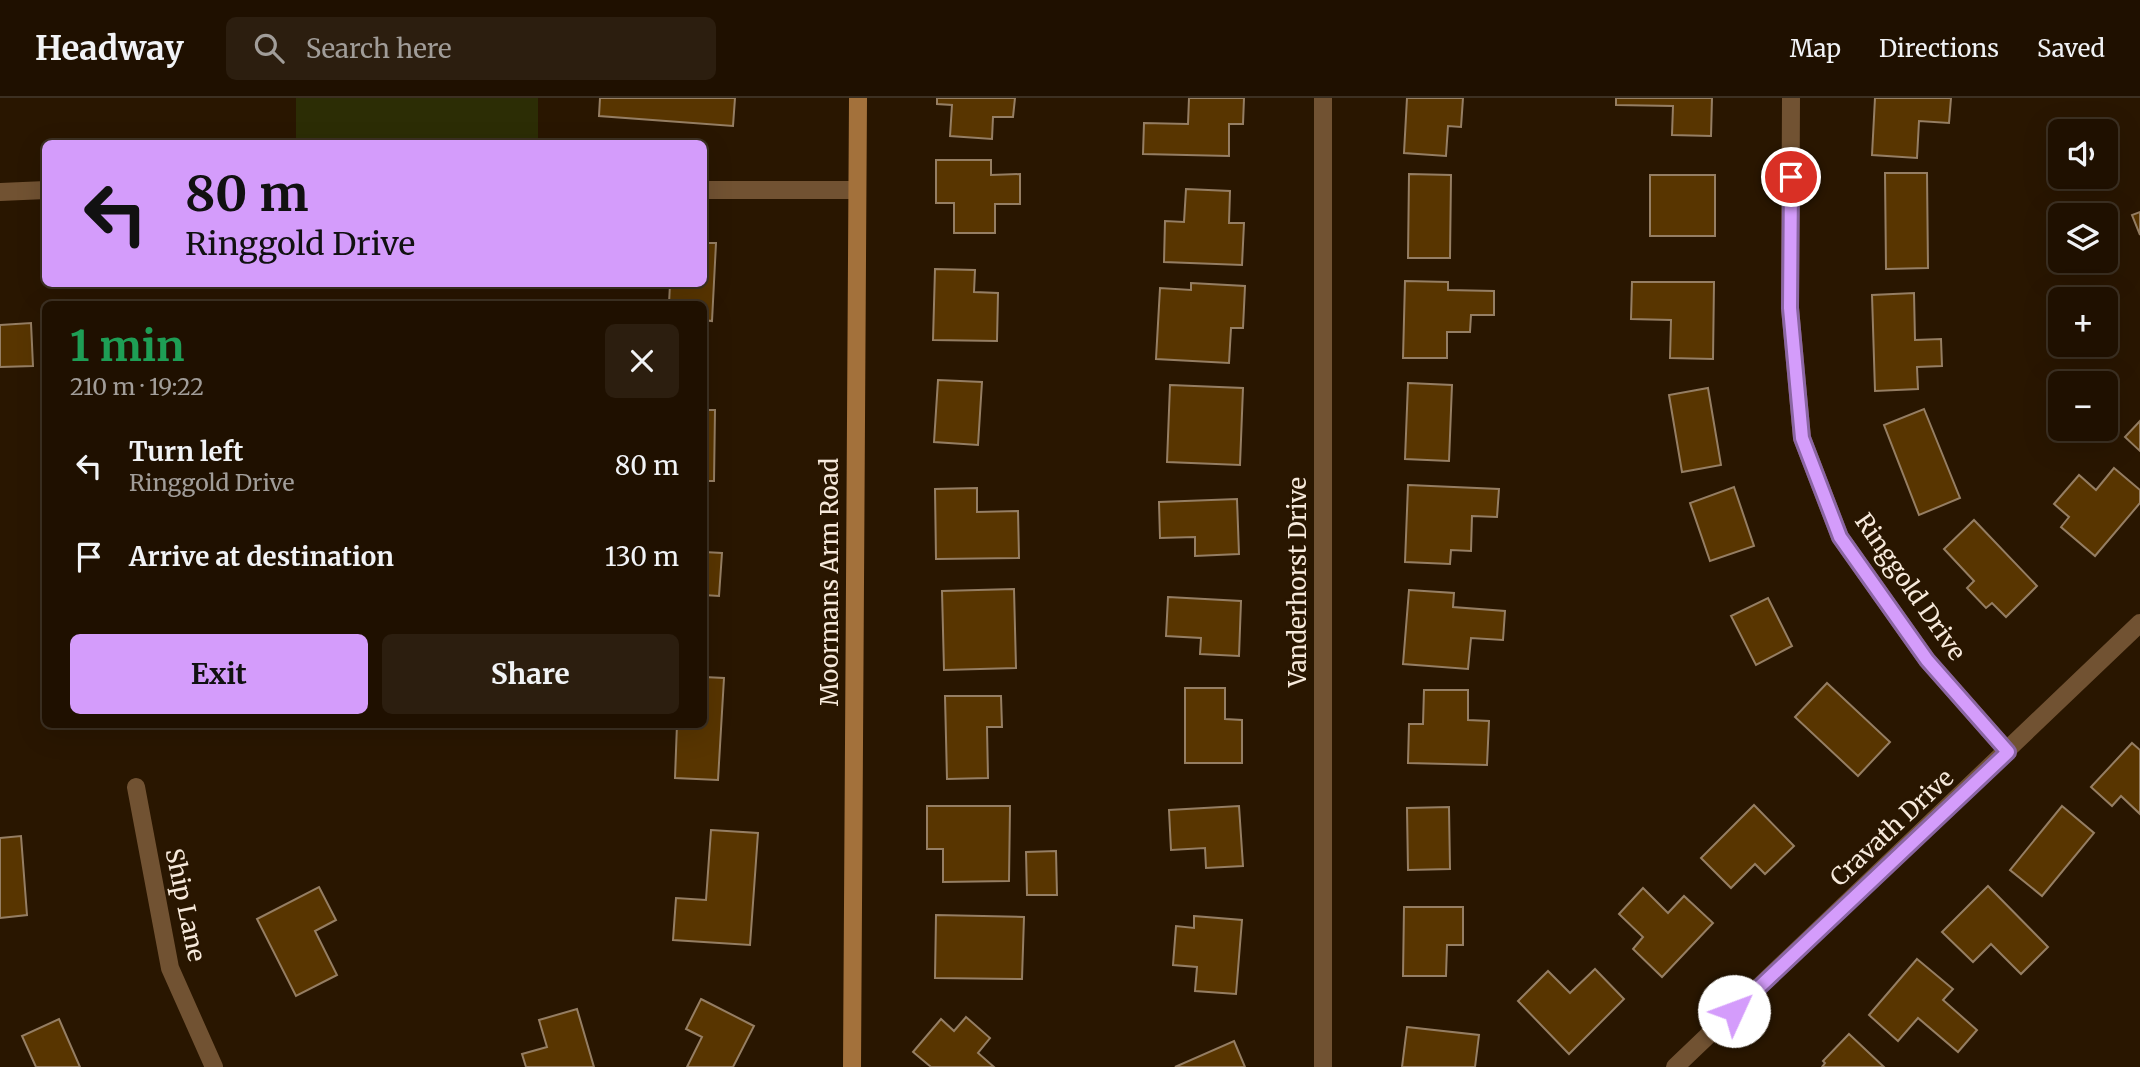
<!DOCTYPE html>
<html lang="en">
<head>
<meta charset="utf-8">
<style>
	:root { --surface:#1f1000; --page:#2c1e0f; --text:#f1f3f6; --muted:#a19d99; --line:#3c3022; --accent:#d49cfb }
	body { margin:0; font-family:Merriweather,serif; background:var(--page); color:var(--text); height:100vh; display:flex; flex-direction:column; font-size:26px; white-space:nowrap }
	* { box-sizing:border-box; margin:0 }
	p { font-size:23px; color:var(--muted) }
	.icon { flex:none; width:38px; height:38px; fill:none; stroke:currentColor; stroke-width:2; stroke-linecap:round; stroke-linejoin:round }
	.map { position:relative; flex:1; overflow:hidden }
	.panel { position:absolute; left:42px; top:203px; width:665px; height:427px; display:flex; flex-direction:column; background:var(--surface); border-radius:10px; box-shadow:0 7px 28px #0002,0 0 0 2px var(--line) }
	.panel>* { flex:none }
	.guide { position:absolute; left:42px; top:42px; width:665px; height:147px; border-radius:10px; box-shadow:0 7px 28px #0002,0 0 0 2px var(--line); background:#d49cfb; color:#111; overflow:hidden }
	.fabs { position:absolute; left:2048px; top:21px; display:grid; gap:14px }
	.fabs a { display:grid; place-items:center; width:70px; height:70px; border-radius:10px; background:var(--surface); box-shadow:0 7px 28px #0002,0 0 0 2px var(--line); font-size:35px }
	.pin { position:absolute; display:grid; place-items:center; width:60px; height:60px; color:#fff; margin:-30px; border:4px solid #fff; border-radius:50%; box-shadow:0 2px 7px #0007 }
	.me { position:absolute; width:77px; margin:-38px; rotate:47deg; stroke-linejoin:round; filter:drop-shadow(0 0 5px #0008) }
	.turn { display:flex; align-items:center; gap:24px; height:147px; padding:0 28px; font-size:32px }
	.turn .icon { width:91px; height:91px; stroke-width:2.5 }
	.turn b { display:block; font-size:49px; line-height:60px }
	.round { display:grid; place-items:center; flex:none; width:74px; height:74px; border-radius:10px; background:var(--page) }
	.overview { display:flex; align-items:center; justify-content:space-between; height:119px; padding:0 28px }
	h1 { font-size:42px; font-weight:700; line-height:52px; color:#1e9e55 }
	.button { display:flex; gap:14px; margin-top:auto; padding:14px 28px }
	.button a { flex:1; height:80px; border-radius:10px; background:var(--accent); color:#111; font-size:28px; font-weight:700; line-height:80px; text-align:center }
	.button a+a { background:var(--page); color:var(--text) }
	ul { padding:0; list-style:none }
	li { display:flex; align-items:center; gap:21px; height:91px; padding:0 28px }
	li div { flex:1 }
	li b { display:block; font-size:26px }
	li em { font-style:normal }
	header { display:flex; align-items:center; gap:42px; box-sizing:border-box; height:98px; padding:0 35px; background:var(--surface); border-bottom:2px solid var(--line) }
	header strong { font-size:33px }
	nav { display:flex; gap:38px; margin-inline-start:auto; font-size:24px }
	.search { width:490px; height:63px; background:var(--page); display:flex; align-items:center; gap:18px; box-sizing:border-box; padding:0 24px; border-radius:10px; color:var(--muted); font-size:26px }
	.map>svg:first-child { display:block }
	.green { fill:#2c2d05 }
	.building { fill:#583500; stroke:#957e63; stroke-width:2 }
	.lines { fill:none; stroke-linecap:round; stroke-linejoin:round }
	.street { stroke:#715232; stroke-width:18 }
	.secondary { stroke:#a3713b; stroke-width:18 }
	.route-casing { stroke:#8a65a3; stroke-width:18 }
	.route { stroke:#d49cfb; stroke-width:12 }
	.labels { text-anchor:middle; stroke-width:5; stroke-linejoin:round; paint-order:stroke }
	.street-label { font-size:24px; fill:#f6e9db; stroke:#291600 }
</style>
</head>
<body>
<header>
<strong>Headway</strong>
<div class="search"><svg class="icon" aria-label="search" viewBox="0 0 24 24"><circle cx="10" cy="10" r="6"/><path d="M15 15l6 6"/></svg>Search here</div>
<nav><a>Map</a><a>Directions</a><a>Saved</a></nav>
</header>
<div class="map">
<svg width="2140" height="969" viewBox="0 0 2140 969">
	<rect width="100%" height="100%" fill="#291600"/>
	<rect class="green" x="296" y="0" width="242" height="45"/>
	<g class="building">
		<polygon points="600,0 735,0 733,28 599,18"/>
		<polygon points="937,0 1015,0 1013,19 993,19 992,41 950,38 952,7 937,6"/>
		<polygon points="1189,0 1244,0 1243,26 1229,26 1229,58 1143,56 1144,25 1188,26"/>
		<polygon points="1407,0 1463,0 1461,29 1448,28 1446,58 1404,55"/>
		<polygon points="1616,0 1712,0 1711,38 1672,37 1673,8 1616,7"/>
		<polygon points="1875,0 1951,0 1949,25 1919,23 1917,60 1872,57"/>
		<polygon points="936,62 991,62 991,77 1020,76 1020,106 995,106 995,135 954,135 954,105 936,105"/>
		<polygon points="1885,75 1927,75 1928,170 1886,171"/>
		<polygon points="1409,76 1451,77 1450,160 1408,160"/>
		<rect x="1650" y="77" width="65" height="61"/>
		<polygon points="1186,91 1230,93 1229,125 1244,125 1242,167 1164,164 1165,123 1184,124"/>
		<polygon points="2140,114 2140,137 2132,117"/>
		<polygon points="704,145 716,145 712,223 704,222 704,206 669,206 670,186 704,186"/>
		<polygon points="935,171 975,172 974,194 998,195 997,243 933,242"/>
		<polygon points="1405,183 1448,184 1448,192 1494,193 1494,217 1471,217 1470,234 1447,234 1447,260 1403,260"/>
		<polygon points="1632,184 1714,184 1713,261 1670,260 1671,222 1631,221"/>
		<polygon points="1191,185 1245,188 1243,230 1231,230 1229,265 1156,261 1160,190 1191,192"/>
		<polygon points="1914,195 1915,242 1941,241 1942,268 1917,269 1918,291 1875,293 1872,197"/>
		<polygon points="31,225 33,268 0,269 0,227"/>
		<polygon points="938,282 982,284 978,347 934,344"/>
		<polygon points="1408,285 1452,287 1449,363 1405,361"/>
		<polygon points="1170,287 1243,290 1240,367 1167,364"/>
		<polygon points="1708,290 1721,367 1682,374 1669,297"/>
		<polygon points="1924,311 1960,400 1919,417 1884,327"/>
		<polygon points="704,312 715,312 714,383 704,383"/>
		<polygon points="2140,323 2140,353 2125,339"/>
		<polygon points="2114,370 2140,392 2140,405 2095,458 2061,429 2069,419 2054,406 2079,377 2096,392"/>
		<polygon points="1408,387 1499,391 1497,419 1472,418 1471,453 1451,452 1450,466 1405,464"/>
		<polygon points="1734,389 1754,448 1710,463 1690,405"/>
		<polygon points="977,390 977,414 1018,413 1019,460 936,461 935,391"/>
		<polygon points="1237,401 1239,456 1195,458 1195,439 1160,440 1159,404"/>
		<polygon points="1974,422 2037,488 2006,519 1992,505 1986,510 1967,490 1974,483 1944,451"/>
		<polygon points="704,454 722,455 719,498 704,497"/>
		<polygon points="1014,491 1016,570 944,572 942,493"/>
		<polygon points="1409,492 1454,495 1453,509 1505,513 1503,542 1471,540 1468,571 1403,566"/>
		<polygon points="1168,499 1241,503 1239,558 1200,556 1201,540 1166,538"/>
		<polygon points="1768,500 1792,548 1756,567 1731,518"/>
		<polygon points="704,579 724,580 718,682 675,680 677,626 704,626"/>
		<polygon points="1827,585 1890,644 1858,678 1795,619"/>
		<polygon points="1185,590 1225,590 1225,621 1242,622 1242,665 1185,665"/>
		<polygon points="1424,592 1468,592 1468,622 1489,623 1487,667 1408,665 1409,626 1423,626"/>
		<polygon points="945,598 1001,598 1002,629 987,629 988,680 947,681"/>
		<polygon points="2132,645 2140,652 2140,716 2121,698 2112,708 2091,689"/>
		<polygon points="1754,707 1794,748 1765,776 1755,766 1731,790 1701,760"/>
		<polygon points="927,708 1010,708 1009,783 943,784 943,751 927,751"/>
		<polygon points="1239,708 1243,768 1206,770 1205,750 1171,752 1169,712"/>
		<polygon points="2062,708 2094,735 2042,798 2010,772"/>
		<polygon points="1449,709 1450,771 1408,772 1407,710"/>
		<polygon points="711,732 758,735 750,847 673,842 676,800 706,802"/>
		<polygon points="21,738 27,817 0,820 0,740"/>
		<polygon points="1056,753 1057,797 1027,797 1026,754"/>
		<polygon points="1988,788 2048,849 2021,876 1991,846 1973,864 1942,834"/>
		<polygon points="319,789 336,822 315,833 337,877 296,898 257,821"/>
		<polygon points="1643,790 1668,815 1684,798 1713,825 1662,879 1633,851 1643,839 1619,816"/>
		<polygon points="1404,809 1463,809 1463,847 1447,847 1446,878 1403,878"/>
		<polygon points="936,817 1024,819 1022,881 935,880"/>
		<polygon points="1194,818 1242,822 1236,896 1195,893 1197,869 1173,867 1176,828 1194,830"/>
		<polygon points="1917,861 1953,891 1943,902 1977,932 1958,954 1918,920 1898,943 1869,917"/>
		<polygon points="1595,871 1624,901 1569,956 1518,903 1548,873 1570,895"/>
		<polygon points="701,901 754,928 733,969 687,969 702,939 686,931"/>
		<polygon points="577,911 594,969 526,969 522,956 547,949 539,922"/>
		<polygon points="966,919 990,940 978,955 994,969 931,969 913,954 941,921 954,933"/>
		<polygon points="59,921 80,969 36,969 22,938"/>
		<polygon points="1407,929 1479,937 1475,969 1402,969"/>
		<polygon points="1849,936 1884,969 1822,969 1825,965 1823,963"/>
		<polygon points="1234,943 1245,969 1175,969"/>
	</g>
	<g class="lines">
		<g class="street">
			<polyline points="1791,0 1790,210 1802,340 1840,439 1927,562 2008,654"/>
			<polyline points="704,92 857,92"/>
			<polyline points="0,94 46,92"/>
			<polyline points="136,689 170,870 214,969"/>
			<polyline points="1323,969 1323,0"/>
			<polyline points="1675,969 2140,525"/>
		</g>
		<polyline class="secondary" points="852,969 858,0"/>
	</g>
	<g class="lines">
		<g class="route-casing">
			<polyline id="route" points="1734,913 2008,654 1927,562 1840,439 1802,340 1790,210 1791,79"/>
		</g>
		<use href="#route" class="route"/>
	</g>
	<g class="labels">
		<g class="street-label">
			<text transform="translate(830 484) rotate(-90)" y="8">Moormans Arm Road</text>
			<text transform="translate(1298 484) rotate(-90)" y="8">Vanderhorst Drive</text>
			<text transform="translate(1910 489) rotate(55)" y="8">Ringgold Drive</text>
			<text transform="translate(1892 730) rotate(-43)" y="8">Cravath Drive</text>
			<text transform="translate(185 807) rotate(78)" y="8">Ship Lane</text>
		</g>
	</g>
</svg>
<div class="fabs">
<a><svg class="icon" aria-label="sound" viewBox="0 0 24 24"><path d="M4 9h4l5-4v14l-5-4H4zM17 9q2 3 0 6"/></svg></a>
<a><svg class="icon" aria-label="layers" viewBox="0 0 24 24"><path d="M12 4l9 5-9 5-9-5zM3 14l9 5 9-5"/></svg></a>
<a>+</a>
<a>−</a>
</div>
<div class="pin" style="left:1791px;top:79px;background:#d93025"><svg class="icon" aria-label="arrive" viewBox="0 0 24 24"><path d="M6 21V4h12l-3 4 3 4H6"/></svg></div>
<svg class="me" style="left:1734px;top:913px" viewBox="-20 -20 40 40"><circle r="19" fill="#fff"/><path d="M0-13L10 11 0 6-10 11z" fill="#d49cfb"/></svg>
<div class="guide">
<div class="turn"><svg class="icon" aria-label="left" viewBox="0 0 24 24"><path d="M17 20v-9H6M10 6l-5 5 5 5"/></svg><div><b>80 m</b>Ringgold Drive</div></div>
</div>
<section class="panel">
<div class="overview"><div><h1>1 min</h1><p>210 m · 19:22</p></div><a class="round"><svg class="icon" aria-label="close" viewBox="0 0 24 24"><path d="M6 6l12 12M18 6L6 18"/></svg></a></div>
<ul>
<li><svg class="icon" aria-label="left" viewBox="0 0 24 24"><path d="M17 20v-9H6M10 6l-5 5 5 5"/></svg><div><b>Turn left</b><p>Ringgold Drive</p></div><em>80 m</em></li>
<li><svg class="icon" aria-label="arrive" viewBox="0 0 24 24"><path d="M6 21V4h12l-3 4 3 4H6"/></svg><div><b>Arrive at destination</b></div><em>130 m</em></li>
</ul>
<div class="button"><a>Exit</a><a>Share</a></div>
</section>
</div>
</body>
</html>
